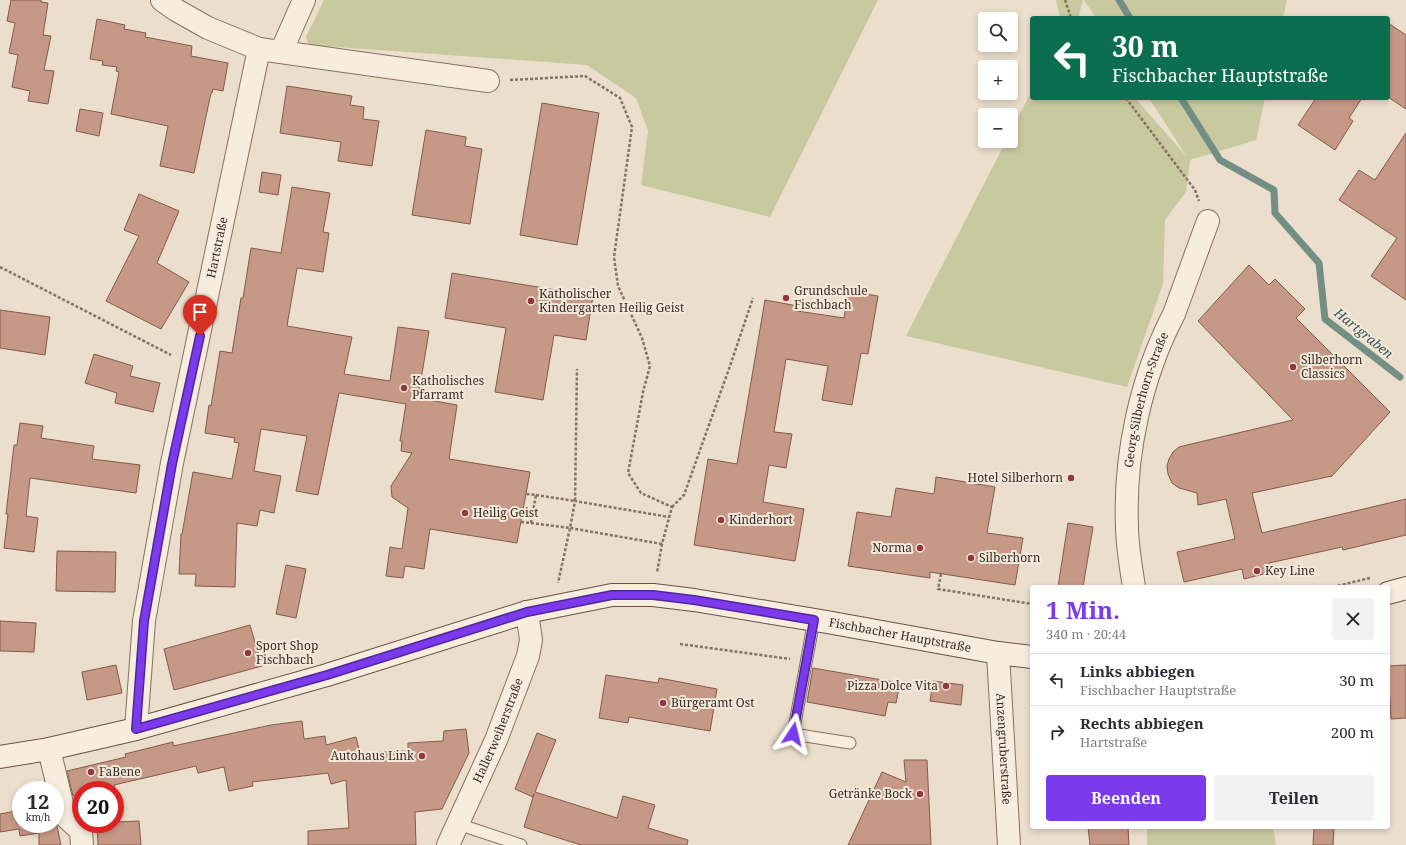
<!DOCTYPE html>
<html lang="de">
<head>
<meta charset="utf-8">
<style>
	:root { --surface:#fff; --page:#f2f2f3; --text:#2b2b33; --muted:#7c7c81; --line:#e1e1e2; --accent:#7c3aed }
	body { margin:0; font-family:"Noto Serif",serif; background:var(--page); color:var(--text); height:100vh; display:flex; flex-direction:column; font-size:15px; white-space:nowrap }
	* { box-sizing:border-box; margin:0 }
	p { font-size:13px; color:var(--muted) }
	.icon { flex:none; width:22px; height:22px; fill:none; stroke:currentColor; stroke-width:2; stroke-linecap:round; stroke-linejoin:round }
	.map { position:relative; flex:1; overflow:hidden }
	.panel { position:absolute; left:1030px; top:585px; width:360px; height:244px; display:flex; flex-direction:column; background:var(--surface); border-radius:4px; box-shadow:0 2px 6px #0003 }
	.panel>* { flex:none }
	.banner { position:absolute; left:1030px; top:16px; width:360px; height:84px; border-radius:4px; box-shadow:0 2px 6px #0003; background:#0b6e4f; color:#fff; overflow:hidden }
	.controls { position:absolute; left:978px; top:12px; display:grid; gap:8px }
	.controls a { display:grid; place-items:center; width:40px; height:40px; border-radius:4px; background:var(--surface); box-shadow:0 2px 6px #0003; font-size:20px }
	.speed { position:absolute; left:12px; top:781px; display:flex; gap:8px; font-size:20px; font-weight:700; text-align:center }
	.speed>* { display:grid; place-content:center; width:52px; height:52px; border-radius:50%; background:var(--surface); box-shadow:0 2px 6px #0003; line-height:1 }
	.speed small { font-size:10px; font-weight:400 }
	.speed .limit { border:6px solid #d22; background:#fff; color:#111 }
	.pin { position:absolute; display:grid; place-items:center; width:34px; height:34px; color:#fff; margin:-41px -17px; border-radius:50% 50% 50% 0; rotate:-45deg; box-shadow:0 0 4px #0007 }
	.pin .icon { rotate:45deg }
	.me { position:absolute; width:44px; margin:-22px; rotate:10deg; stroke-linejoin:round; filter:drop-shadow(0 0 3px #0008) }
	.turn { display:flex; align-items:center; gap:14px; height:84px; padding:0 16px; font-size:18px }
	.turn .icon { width:52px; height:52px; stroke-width:2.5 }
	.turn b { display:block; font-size:28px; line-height:34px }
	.round { display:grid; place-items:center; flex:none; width:42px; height:42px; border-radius:4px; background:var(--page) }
	.summary { display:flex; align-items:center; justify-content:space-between; height:68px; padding:0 16px }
	h1 { font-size:24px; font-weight:700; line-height:30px; color:var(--accent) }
	.cta { display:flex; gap:8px; margin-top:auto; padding:8px 16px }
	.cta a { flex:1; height:46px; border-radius:4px; background:var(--accent); color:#fff; font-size:16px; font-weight:700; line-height:46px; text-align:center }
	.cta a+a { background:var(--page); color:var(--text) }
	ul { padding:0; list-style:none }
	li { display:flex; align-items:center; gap:12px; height:52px; padding:0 16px; border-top:1px solid var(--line) }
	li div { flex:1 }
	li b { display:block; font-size:15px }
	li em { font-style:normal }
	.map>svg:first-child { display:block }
	.green { fill:#c9c9a0 }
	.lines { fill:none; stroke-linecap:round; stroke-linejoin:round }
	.stream { stroke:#738f84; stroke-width:7 }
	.building { fill:#c69986; stroke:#845a49 }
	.service-casing { stroke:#877161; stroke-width:13 }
	.minor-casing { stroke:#877161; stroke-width:24 }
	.secondary-casing { stroke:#695244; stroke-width:24 }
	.path { stroke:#877161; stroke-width:2.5; stroke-dasharray:3 2; stroke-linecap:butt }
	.service { stroke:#f7eddf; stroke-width:11 }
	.minor { stroke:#f7eddf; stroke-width:22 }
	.secondary { stroke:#f7eddf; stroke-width:22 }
	.route-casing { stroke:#51269a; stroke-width:10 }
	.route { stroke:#7c3aed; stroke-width:7 }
	.poi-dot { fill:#913742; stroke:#f3e9db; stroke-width:1.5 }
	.labels { text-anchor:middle; stroke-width:4; stroke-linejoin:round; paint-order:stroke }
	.street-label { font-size:12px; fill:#392b23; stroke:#f3e9db }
	.poi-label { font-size:12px; fill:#392b23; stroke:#f3e9db; text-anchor:start }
	.water-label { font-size:13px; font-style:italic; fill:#345751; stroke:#f3e9db }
</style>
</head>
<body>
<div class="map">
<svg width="1406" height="845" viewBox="0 0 1406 845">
	<rect width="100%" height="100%" fill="#ebdecc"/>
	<g class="green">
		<polygon points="324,0 878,0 770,217 641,185 648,131 636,98 587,65 309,45 306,37"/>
		<polygon points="1056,0 1083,0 1078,18 1060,18"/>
		<polygon points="1084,0 1287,0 1283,18 1096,18"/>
		<polygon points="1032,90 1032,98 1135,98 1187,157 1149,98 1265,98 1256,140 1190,160 1186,192 1165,220 1163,284 1127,387 906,336 1006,141 1011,141 1011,131"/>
		<polygon points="1147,827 1273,827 1276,845 1147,845"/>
	</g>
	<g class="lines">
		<g class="stream">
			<polyline points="1119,0 1130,18"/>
			<polyline points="1181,98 1220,160 1274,190 1275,213 1319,263 1325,319 1400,377"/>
		</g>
	</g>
	<g class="building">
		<polygon points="11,0 41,0 41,2 48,3 43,35 51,36 44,70 54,71 48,104 28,101 30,91 12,87 18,55 9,53 15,23 7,21"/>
		<polygon points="97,19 125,25 124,29 146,33 145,37 192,46 191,56 228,63 223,91 213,89 212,93 211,93 194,173 160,166 168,126 111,114 119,72 116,71 117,67 102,65 103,61 90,59"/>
		<polygon points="1388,23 1406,35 1406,109 1388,97"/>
		<polygon points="287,86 352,96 350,105 364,107 363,119 379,121 372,166 338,161 341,142 280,133"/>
		<polygon points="1316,98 1362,98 1349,118 1353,121 1335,150 1298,125"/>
		<polygon points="542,103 599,113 577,245 520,235"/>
		<polygon points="80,109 103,113 99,136 76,131"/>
		<polygon points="426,130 466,137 465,146 482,149 470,224 412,215"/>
		<polygon points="1406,133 1406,300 1371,276 1397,238 1339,200 1359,170 1375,180"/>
		<polygon points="262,172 281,175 278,195 259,192"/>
		<polygon points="292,187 330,193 323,232 329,233 323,272 297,268 287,326 352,337 344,374 390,381 398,327 429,331 418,398 457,405 449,459 530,472 517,543 430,529 424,569 405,566 403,578 386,576 390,547 402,549 408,508 392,497 391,486 412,453 401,451 402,441 400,441 406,404 339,393 318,495 296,491 307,436 261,429 254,471 281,476 274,513 260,510 257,526 237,523 235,587 195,586 196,574 179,574 181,534 182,534 193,472 232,479 239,443 234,442 235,438 205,433 209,405 211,406 220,351 232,353 241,298 243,298 251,248 281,253"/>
		<polygon points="139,194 179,211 157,263 189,282 161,329 106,301 139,236 124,230"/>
		<polygon points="1249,265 1269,285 1275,279 1305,309 1296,318 1390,412 1332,476 1252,493 1262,533 1406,499 1406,535 1343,550 1342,547 1269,563 1271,572 1244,579 1242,569 1184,582 1177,552 1235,539 1226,499 1198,505 1197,493 1179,488 1172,483 1168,474 1167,466 1169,459 1173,452 1179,447 1187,445 1293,420 1198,321"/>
		<polygon points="452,273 593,296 586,340 554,335 543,400 495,392 506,328 445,318"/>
		<polygon points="848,291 878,296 868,354 861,353 852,405 822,400 828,366 786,359 774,432 792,434 786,468 769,465 763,502 804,509 795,561 694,545 708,459 737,464 765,300 798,306 797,311 844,318"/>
		<polygon points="0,310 50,317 45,355 0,348"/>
		<polygon points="94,354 133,366 130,376 160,383 153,412 115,403 117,393 85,383"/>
		<polygon points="20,423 43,426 41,438 94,446 92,459 140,465 136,493 30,478 26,516 38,518 34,552 4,548 8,514 6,514 14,445 17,445"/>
		<polygon points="936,477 995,487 987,533 1023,538 1015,585 930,572 930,578 848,566 857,512 891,517 896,488 934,494"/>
		<polygon points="1068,523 1093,527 1083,587 1058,587"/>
		<polygon points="57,551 116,552 115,592 56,591"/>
		<polygon points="286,565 306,569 296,618 276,614"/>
		<polygon points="0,621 36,623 34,652 0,651"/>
		<polygon points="250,625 262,666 174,690 164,649"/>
		<polygon points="116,665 122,693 87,700 82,672"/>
		<polygon points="1406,665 1406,718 1391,719 1388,666"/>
		<polygon points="813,668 900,683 896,703 888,702 885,716 807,702"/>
		<polygon points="606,675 658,683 659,678 717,689 710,731 629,717 628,723 599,718"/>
		<polygon points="933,681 963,685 961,705 930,701"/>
		<polygon points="302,721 304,739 325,736 326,745 356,737 360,753 408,751 408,743 443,741 444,731 466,729 469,753 442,809 415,812 416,845 308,845 308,831 349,828 346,780 331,784 328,773 252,782 253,786 229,791 224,767 198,773 196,766 114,785 115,787 102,790 81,790 81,795 73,796 67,771 126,757 125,754 173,742 173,746 271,725"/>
		<polygon points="537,733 556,740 535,792 617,818 623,796 655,805 648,828 688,840 687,845 581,845 524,827 534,794 533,797 515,789"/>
		<polygon points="904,760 927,760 931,845 848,845 882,772 906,782"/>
		<polygon points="21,810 21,824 55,824 55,823 57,826 61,845 39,845 39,833 20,836 19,829 0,832 0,814"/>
		<polygon points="139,821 141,845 98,845 97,824 115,824 115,822"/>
		<polygon points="1088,827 1128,827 1129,845 1090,845"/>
		<polygon points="1314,827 1334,827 1333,845 1313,845"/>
	</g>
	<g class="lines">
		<g class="service-casing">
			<g id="service">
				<polyline points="814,620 793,734 850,743"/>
				<polyline points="458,824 521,845"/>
			</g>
		</g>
		<g class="minor-casing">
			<g id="minor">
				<polyline points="162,0 176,10 208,28 259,49 488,81"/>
				<polyline points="281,52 304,0"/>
				<path id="s1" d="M1134,587C1131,567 1127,546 1127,526C1124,455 1141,377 1174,314L1208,221"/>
				<path id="s2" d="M998,653L1009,845"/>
				<path id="s3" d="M136,729L144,621L172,463L259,49"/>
				<polyline points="49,749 65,816 81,831 82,845"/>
				<path id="s4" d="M448,845L496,740L528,656L531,640L527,612"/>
			</g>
		</g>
		<g class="secondary-casing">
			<g id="secondary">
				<polyline points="1388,593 1406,588"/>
				<path id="s5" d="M0,757L49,749L136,729L327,675L527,612L612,595H653L694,600L827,622L998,653L1032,657"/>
			</g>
		</g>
		<g class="path">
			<polyline points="1065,0 1071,18"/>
			<polyline points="510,80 585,76 620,98 632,127 614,257 618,286 642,338 650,366 643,392 628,473 641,493 672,507 662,544 657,573"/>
			<polyline points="1126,98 1195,190 1199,201"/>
			<polyline points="0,267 171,355"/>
			<polyline points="536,495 575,501 577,369"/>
			<polyline points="672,507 684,495 730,366 753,298"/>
			<polyline points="521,522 531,523 536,495 526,494"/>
			<polyline points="531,523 570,528 558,583"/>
			<polyline points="662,544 570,528 575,501 669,517"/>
			<polyline points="941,574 938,589 1032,604"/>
			<polyline points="1333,587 1370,578"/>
			<polyline points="680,644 790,659"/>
		</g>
		<use href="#service" class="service"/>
		<use href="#minor" class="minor"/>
		<use href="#secondary" class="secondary"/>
	</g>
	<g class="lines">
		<g class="route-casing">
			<polyline id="route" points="200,336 172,464 144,621 136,729 327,675 527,612 612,595 653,595 694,600 814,620 793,734"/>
		</g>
		<use href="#route" class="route"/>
	</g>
	<g class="poi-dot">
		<circle cx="786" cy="298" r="4"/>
		<circle cx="531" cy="301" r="4"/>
		<circle cx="1293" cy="367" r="4"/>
		<circle cx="404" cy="388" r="4"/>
		<circle cx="1071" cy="478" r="4"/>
		<circle cx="465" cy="513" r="4"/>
		<circle cx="721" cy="520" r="4"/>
		<circle cx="920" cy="548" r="4"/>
		<circle cx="971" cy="558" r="4"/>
		<circle cx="1257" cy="571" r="4"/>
		<circle cx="248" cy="653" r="4"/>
		<circle cx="946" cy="686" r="4"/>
		<circle cx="663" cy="703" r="4"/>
		<circle cx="422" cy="756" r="4"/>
		<circle cx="91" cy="772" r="4"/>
		<circle cx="920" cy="794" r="4"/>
	</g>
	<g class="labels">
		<g class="street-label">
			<text dy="4" stroke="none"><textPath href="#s3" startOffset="489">Hartstraße</textPath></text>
			<text dy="4" stroke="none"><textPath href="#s1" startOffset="190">Georg-Silberhorn-Straße</textPath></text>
			<text dy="4" stroke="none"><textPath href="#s5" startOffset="925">Fischbacher Hauptstraße</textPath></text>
			<text dy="4" stroke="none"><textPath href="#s4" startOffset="125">Hallerweiherstraße</textPath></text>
			<text dy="4" stroke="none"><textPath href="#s2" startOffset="96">Anzengruberstraße</textPath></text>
		</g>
		<g class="poi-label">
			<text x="794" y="295">Grundschule<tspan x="794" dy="14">Fischbach</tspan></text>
			<text x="539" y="298">Katholischer<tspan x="539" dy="14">Kindergarten Heilig Geist</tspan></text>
			<text x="1301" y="364">Silberhorn<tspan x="1301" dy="14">Classics</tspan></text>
			<text x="412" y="385">Katholisches<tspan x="412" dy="14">Pfarramt</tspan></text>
			<text x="1063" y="482" text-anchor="end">Hotel Silberhorn</text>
			<text x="473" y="517">Heilig Geist</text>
			<text x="729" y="524">Kinderhort</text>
			<text x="912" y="552" text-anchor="end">Norma</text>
			<text x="979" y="562">Silberhorn</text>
			<text x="1265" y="575">Key Line</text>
			<text x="256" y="650">Sport Shop<tspan x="256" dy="14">Fischbach</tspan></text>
			<text x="938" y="690" text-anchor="end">Pizza Dolce Vita</text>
			<text x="671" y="707">Bürgeramt Ost</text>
			<text x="414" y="760" text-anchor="end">Autohaus Link</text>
			<text x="99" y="776">FaBene</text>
			<text x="912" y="798" text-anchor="end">Getränke Bock</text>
		</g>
		<g class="water-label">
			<text transform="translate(1364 333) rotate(39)" y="5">Hartgraben</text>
		</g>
	</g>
</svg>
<div class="controls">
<a><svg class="icon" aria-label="search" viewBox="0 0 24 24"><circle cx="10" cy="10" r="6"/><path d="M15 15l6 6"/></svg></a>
<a>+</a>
<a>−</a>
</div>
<div class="speed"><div>12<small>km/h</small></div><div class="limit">20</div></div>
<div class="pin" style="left:200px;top:336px;background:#d93025"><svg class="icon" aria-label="arrive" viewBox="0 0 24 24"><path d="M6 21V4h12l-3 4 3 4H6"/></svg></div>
<svg class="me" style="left:793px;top:734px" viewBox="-20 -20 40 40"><path d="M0-17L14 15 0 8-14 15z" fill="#7c3aed" stroke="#fff" stroke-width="4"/></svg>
<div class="banner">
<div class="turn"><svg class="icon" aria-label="left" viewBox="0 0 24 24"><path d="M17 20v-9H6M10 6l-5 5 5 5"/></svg><div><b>30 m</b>Fischbacher Hauptstraße</div></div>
</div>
<section class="panel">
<div class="summary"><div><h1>1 Min.</h1><p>340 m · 20:44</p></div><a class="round"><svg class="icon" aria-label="close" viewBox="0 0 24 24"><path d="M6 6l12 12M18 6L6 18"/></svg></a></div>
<ul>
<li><svg class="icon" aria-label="left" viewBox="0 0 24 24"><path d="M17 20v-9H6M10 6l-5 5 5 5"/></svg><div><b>Links abbiegen</b><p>Fischbacher Hauptstraße</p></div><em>30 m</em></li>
<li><svg class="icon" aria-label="right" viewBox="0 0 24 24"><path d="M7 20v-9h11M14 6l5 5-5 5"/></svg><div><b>Rechts abbiegen</b><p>Hartstraße</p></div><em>200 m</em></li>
</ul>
<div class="cta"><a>Beenden</a><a>Teilen</a></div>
</section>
</div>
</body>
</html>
